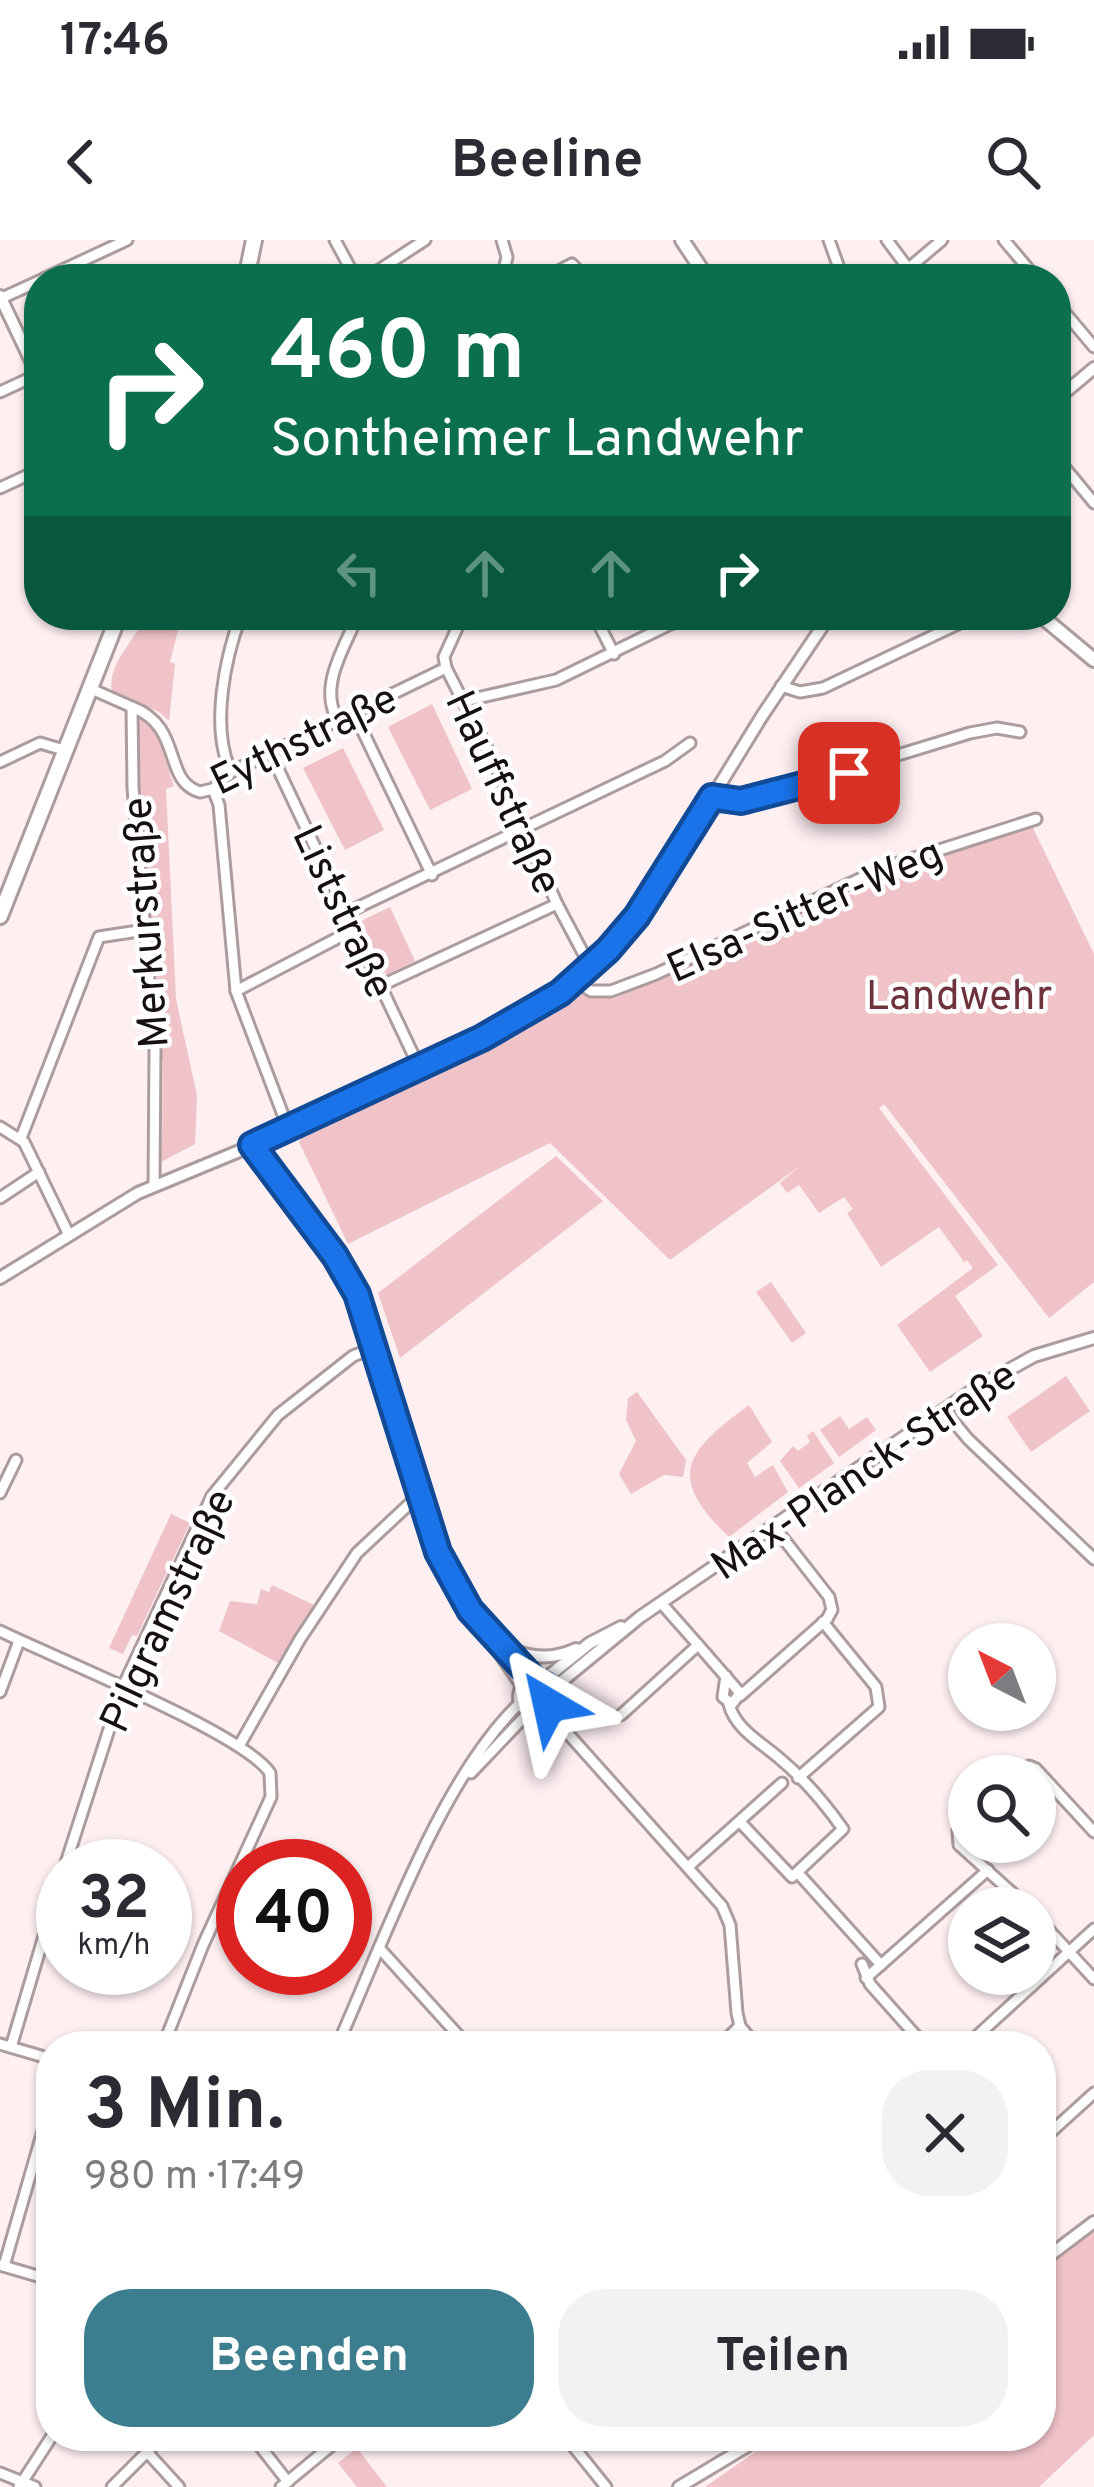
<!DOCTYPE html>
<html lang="de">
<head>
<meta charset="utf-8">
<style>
	:root { --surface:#fff; --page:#f2f2f3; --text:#2b2b33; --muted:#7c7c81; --accent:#3c7e8f }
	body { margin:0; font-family:Overpass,sans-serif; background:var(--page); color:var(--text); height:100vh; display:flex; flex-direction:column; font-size:45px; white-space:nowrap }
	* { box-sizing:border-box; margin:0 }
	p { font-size:39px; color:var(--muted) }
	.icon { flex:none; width:66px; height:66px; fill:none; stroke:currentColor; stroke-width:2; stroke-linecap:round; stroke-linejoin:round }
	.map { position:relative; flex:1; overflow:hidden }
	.side { position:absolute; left:36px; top:1791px; width:1020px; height:420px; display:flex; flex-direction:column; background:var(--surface); border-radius:48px; box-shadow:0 3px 9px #0004 }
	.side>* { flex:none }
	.banner { position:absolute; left:24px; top:24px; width:1047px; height:366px; border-radius:48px; box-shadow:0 3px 9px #0004; background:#0b6e4f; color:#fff; overflow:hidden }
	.needle { width:78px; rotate:318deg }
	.fabs { position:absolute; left:948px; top:1383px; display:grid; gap:24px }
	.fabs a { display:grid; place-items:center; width:108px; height:108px; border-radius:50%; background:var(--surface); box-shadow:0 3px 9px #0004; font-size:60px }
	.speed { position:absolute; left:36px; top:1599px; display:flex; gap:24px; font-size:60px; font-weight:700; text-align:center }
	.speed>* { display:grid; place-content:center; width:156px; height:156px; border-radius:50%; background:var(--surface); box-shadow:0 3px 9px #0004; line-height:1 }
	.speed small { font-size:30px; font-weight:400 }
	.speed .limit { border:18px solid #d22; background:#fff; color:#111 }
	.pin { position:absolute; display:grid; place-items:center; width:102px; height:102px; color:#fff; margin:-51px; border-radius:24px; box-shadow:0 6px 18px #0006 }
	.me { position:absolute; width:132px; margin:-66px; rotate:324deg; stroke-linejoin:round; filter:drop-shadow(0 0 9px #0008) }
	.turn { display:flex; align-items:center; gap:42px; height:252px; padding:0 48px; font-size:54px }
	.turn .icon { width:156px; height:156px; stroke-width:2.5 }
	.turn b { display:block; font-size:84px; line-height:102px }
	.lanes { display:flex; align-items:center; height:114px; padding:0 48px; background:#0003; justify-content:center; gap:60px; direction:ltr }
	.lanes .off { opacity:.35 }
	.round { display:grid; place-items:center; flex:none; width:126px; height:126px; border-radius:48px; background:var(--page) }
	.head { display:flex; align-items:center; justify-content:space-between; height:204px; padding:0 48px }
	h1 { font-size:72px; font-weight:700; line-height:90px }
	.primary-button { display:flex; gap:24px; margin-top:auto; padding:24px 48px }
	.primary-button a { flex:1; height:138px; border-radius:48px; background:var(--accent); color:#fff; font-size:48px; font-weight:700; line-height:138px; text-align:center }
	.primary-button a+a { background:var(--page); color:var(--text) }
	.status { display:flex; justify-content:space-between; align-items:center; height:84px; padding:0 60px; background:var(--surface); direction:ltr }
	.status svg { height:33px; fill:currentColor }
	header { display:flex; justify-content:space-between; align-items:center; height:156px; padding:0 48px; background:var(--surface); font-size:54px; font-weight:700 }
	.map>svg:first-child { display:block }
	.green { fill:#efc3c8 }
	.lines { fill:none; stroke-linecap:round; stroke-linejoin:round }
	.minor-casing { stroke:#ad9c9d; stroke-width:15 }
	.tertiary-casing { stroke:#ad9c9d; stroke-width:16 }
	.secondary-casing { stroke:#ad9c9d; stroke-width:18 }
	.primary-casing { stroke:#ad9c9d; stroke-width:20 }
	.minor { stroke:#fff; stroke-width:9 }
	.tertiary { stroke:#fff; stroke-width:10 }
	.secondary { stroke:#fff; stroke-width:12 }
	.primary { stroke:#fff; stroke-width:14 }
	.route-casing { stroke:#114b97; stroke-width:30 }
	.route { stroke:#1a73e8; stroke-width:21 }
	.labels { text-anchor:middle; stroke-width:9; stroke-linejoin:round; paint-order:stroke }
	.street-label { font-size:42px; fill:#161011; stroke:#fff }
	.park-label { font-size:42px; fill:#6e323c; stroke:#fff }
</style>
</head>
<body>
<div class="status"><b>17:46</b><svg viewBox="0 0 49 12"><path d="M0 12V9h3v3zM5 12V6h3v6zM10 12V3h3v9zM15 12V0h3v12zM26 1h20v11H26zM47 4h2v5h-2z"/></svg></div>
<header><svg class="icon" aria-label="back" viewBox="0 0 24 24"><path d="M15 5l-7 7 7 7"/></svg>Beeline<svg class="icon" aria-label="search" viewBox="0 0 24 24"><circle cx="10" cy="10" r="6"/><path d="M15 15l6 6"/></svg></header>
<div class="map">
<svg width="1094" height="2247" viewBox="0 0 1094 2247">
	<rect width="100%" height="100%" fill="#feeff1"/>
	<g class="green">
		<path d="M145,375H182L170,422L175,424L169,481L159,472L112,451C107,423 136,401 145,375Z"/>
		<polygon points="432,464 472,549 430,570 388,487"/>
		<path d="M137,475C161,486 165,522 174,546L166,549L176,759L197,856L195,904L161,922L158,908L162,907L163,822L159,821L153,744L157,743L155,710H151L147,673H151V658L146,657L141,610L146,609L145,594L141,593L134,481Z"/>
		<polygon points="343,508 384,590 345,610 303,528"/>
		<polygon points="1030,582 1094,714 1094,1042 1049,1078 884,864 879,868 998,1025 955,1056 983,1096 930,1132 897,1085 973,1028 967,1020 964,1022 939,987 881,1027 847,973 853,969 844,957 819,973 799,945 787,953 780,943 800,926 670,1020 550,903 348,1004 299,902 302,897 511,795 580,750 598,756 610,755 613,759 834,661"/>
		<polygon points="390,667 415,721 386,735 361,681"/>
		<polygon points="556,916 603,961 400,1118 378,1053"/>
		<polygon points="771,1042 806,1093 792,1103 756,1052"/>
		<polygon points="1066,1136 1090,1171 1031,1212 1007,1177"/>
		<polygon points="637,1152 686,1220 683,1237 664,1235 631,1254 619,1234 636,1201 626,1180 628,1158"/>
		<path d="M749,1165L772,1202L747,1223L755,1237L773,1225L788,1252L729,1297C664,1235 687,1211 749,1165Z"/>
		<polygon points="840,1176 849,1189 867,1177 876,1190 839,1217 820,1190"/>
		<polygon points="813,1191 834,1223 799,1248 780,1221 793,1206 798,1211 810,1202 807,1196"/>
		<polygon points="171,1274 190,1283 137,1396 132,1395 123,1414 109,1408"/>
		<polygon points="272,1345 314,1365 278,1423 219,1391 230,1361 257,1364 261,1349 269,1352"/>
		<polygon points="1094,1978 1094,2195 1039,2247 705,2247 778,2196 1041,2196 1041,2015"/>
		<polygon points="357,2208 387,2247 357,2247 338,2223"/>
	</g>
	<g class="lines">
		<g class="minor-casing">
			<g id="minor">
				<polyline points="335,0 356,39"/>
				<polyline points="829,0 843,39"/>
				<polyline points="887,0 916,39"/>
				<polyline points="1004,0 1037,39"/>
				<polyline points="43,39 127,0"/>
				<polyline points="365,39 425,0"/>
				<polyline points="502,39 507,17 502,0"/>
				<polyline points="543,39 572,24 586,39"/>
				<polyline points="896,39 942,0"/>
				<polyline points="0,59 39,41"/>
				<polyline points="1056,62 1094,107"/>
				<polyline points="0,152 39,134"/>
				<polyline points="1056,217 1094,263"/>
				<polyline points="0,248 39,230"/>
				<polyline points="463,375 444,417 446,428 491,516 557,664 590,726"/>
				<polyline points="594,375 614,414"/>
				<polyline points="781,446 800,452 823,448 977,375"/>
				<polyline points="89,448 132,467 133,548 155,811 154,946"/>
				<polyline points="464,461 556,440 689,375"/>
				<path d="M132,467C184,487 162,541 200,552L213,549L231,532L446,428"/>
				<polyline points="354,473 432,635"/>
				<path d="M338,481C318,446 344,409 358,375"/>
				<polyline points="271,514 419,827"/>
				<polyline points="0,522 40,503 64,510"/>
				<path d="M231,532C210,488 225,418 241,375"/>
				<polyline points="213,549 219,565 236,751 288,888"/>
				<polyline points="712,557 726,562 757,558 970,493 997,488 1020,492"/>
				<polyline points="346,673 665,521 690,503"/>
				<polyline points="576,741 591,751 611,751 656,734 883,628 1036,579"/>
				<polyline points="380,746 557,664"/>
				<polyline points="236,751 353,690"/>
				<polyline points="0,887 24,902 69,995"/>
				<polyline points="21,898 99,697 145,690"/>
				<polyline points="0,958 39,932"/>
				<polyline points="944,1170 968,1199 1094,1319"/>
				<polyline points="0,1253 16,1220"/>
				<path d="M661,1363C688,1393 714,1423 740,1453L732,1464L723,1457L726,1436"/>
				<path d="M0,1391C53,1417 245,1494 270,1533L271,1557L203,1705L163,1806"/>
				<polyline points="0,1452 19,1401"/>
				<polyline points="740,1456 827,1379 832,1370 829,1357 775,1288"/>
				<path d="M729,1464C735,1489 762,1503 779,1518C802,1537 826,1565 843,1589L792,1637L740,1582"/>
				<polyline points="546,1469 722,1666 730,1685 737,1773 740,1786 756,1806"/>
				<polyline points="621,1475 698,1405"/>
				<polyline points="239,1506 300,1399 357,1313 420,1254"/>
				<polyline points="471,1533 529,1472"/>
				<polyline points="1017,1536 1029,1526 1036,1529 1094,1592"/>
				<polyline points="798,1538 879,1467 876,1447 823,1382"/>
				<polyline points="969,1575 958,1591 959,1605 1029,1668"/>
				<polyline points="65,1626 122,1449 212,1256 278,1175 353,1116 376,1107"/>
				<polyline points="688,1627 782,1543"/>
				<polyline points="798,1633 881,1725"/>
				<polyline points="1035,1675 1094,1739"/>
				<polyline points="381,1710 468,1806"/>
				<polyline points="862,1724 870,1744 925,1806"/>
				<polyline points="866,1738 988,1630"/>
				<polyline points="0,1804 51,1819"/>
				<path d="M337,1806C383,1704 440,1539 520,1463"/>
				<polyline points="719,1806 740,1786"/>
				<polyline points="966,1806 1094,1689"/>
				<polyline points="11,1807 63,1632"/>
				<polyline points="1041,1901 1094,1853"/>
				<polyline points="0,2025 51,2040"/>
				<polyline points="4,2026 51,1863"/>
				<polyline points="252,2196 288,2242"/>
				<polyline points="565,2196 606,2247"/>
				<polyline points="148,2213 179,2247"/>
				<polyline points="0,2233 35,2247"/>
				<polyline points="19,2247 52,2196"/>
				<polyline points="112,2247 163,2196"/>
				<polyline points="281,2247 343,2196"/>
			</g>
		</g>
		<g class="tertiary-casing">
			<g id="tertiary">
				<polyline points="0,56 39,138"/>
				<polyline points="1056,160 1094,128"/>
				<polyline points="252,905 338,1019 357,1054 438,1312 461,1356 523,1447"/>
				<polyline points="0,1038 138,953 237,912 482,798 533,771 576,741 625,691 657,647 762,476 830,375"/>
				<polyline points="493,1394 535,1441"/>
				<path d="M508,1409C534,1418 551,1420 576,1409"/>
				<circle cx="535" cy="1457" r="16"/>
				<polyline points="541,1442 590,1403 621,1387"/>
				<polyline points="550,1451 640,1377 976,1148 1034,1116 1094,1098"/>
				<polyline points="1041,2022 1094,1982"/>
				<polyline points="679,2247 764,2196"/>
			</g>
		</g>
		<g class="secondary-casing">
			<g id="secondary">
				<polyline points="682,0 708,39"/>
				<polyline points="1040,375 1094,420"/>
			</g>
		</g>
		<g class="primary-casing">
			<g id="primary">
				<polyline points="246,39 254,0"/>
				<polyline points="0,676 119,375"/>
			</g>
		</g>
		<use href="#minor" class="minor"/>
		<use href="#tertiary" class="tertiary"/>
		<use href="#secondary" class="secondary"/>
		<use href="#primary" class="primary"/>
	</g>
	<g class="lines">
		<g class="route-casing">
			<polyline id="route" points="549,1465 551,1455 546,1446 535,1441 470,1370 438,1312 357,1054 335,1016 252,905 482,798 560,753 608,710 637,676 712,557 741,561 849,533"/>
		</g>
		<use href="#route" class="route"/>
	</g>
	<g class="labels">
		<g class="street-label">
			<text transform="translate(303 498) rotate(-26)" y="15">Eythstraße</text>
			<text transform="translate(505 552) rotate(65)" y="15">Hauffstraße</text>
			<text transform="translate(804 669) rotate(-24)" y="15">Elsa-Sitter-Weg</text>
			<text transform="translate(345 671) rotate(65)" y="15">Liststraße</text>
			<text transform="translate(144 683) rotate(-94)" y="15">Merkurstraße</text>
			<text transform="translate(863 1229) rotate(-34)" y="15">Max-Planck-Straße</text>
			<text transform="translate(166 1370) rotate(-65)" y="15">Pilgramstraße</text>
		</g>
		<g class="park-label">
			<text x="959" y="769">Landwehr</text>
		</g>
	</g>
</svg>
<div class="fabs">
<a><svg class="needle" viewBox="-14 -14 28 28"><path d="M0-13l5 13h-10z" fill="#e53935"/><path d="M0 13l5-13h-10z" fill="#7c7c81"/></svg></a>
<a><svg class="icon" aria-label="search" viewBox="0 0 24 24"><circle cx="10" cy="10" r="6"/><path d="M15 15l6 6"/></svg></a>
<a><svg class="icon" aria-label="layers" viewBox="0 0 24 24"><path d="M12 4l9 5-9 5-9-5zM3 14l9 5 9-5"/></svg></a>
</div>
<div class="speed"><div>32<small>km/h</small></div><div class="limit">40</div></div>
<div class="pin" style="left:849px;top:533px;background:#d93025"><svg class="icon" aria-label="arrive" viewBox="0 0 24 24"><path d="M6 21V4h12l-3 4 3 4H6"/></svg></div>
<svg class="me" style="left:549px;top:1465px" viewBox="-20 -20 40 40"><path d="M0-17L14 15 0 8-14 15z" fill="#1a73e8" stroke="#fff" stroke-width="4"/></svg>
<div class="banner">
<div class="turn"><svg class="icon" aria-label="right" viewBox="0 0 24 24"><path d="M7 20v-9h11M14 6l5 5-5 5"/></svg><div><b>460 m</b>Sontheimer Landwehr</div></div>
<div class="lanes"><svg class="icon off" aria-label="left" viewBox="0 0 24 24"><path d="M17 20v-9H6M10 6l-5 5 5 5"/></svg><svg class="icon off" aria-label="ahead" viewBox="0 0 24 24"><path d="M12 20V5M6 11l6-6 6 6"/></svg><svg class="icon off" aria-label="ahead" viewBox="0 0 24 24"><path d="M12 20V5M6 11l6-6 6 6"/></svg><svg class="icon" aria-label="right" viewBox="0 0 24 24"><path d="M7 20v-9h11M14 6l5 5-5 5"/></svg></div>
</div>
<section class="side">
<div class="head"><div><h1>3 Min.</h1><p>980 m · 17:49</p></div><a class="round"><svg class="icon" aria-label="close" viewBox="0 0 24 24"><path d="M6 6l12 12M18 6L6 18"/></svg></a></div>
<div class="primary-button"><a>Beenden</a><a>Teilen</a></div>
</section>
</div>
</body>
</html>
